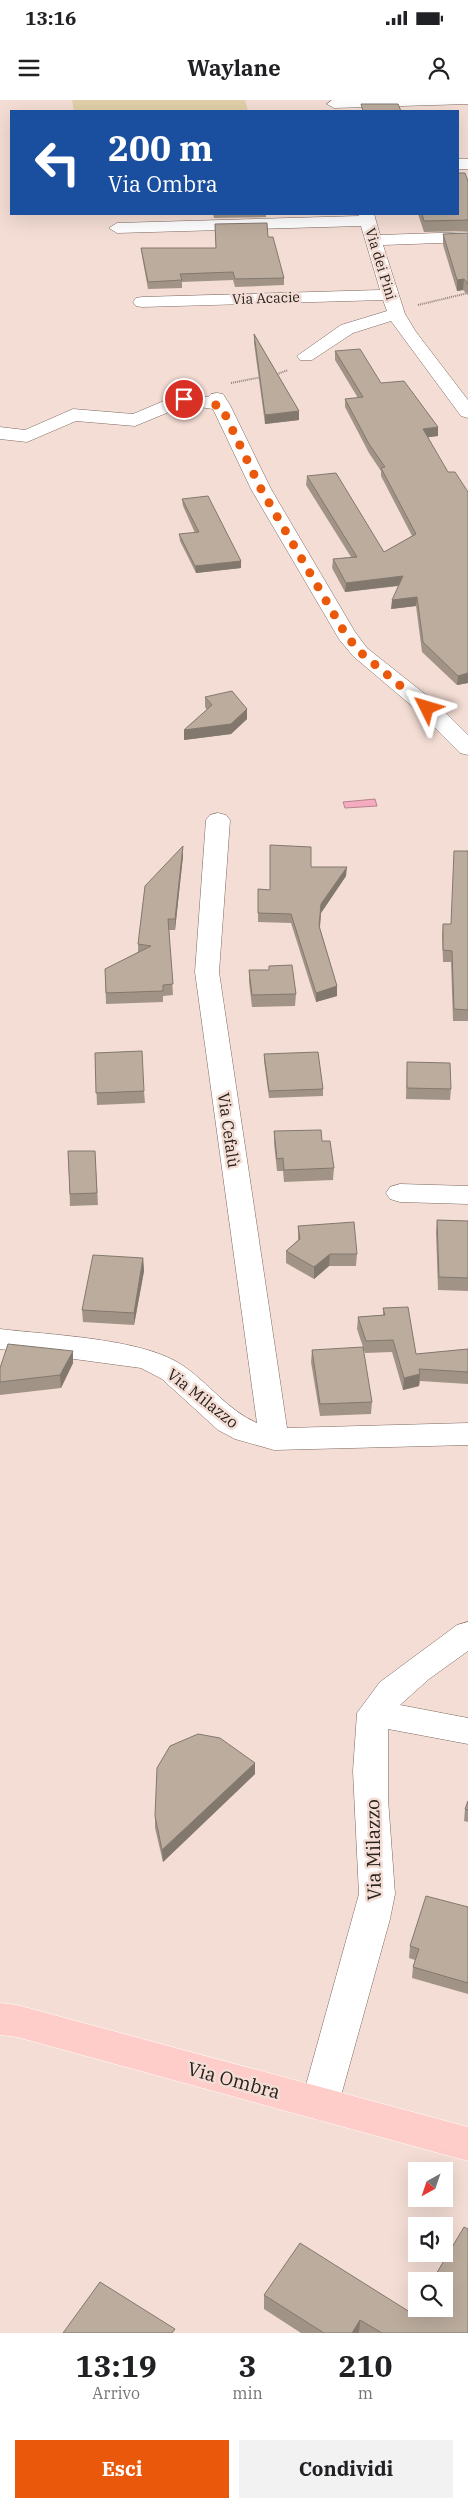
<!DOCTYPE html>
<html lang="it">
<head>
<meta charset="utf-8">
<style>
	:root { --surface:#fff; --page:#f2f2f2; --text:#202124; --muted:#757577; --accent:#ea580c }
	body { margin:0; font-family:"IBM Plex Serif",serif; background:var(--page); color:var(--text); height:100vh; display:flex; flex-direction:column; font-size:19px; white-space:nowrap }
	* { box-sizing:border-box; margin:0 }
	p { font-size:16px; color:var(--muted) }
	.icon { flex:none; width:28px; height:28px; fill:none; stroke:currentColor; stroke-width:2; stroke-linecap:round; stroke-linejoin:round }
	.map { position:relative; height:2233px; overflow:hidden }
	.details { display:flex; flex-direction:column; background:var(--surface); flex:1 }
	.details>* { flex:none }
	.guide { position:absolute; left:10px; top:10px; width:449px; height:105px; border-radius:0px; box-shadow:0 5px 20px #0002; background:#1a4fa0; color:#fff; overflow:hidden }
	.needle { width:32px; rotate:220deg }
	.buttons { position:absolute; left:408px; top:2062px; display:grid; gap:10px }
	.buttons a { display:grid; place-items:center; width:45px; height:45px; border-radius:0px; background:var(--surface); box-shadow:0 5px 20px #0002; font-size:25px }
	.pin { position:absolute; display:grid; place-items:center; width:42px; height:42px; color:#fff; margin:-21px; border:2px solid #fff; border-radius:50%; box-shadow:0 1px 5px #0007 }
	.me { position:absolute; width:55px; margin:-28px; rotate:310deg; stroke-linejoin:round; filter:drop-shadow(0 0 4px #0008) }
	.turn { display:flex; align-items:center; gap:18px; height:105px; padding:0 15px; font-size:22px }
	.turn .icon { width:65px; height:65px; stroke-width:2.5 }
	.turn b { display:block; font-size:35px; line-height:42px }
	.eta { display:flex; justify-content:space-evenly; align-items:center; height:85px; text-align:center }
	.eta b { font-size:30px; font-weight:700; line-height:35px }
	.primary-button { display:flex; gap:10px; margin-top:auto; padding:10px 15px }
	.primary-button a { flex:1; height:58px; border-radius:0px; background:var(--accent); color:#fff; font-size:20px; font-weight:700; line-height:58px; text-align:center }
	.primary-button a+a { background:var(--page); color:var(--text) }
	.status { display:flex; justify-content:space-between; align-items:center; height:35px; padding:0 25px; background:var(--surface); direction:ltr }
	.status svg { height:14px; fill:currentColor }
	header { display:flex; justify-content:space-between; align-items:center; height:65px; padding:0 15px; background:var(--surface); font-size:22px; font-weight:700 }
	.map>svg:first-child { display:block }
	.green { fill:#e1d0a9 }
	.water { fill:#f5abc0; stroke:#b8828f }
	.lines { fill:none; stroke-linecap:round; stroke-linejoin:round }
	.minor-casing { stroke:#7d6961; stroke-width:1 }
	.major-casing { stroke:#fff; stroke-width:1 }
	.path { stroke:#91827c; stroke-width:2; stroke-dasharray:1 1; stroke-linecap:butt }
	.minor { fill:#fff; fill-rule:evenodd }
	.major { fill:#feccc9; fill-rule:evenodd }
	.wall { fill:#a19487 }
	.shaded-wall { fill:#83786e }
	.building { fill:#bbac9d; stroke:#83786e }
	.route { stroke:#ea580c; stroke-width:9; stroke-dasharray:0 16.2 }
	.labels { text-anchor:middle; stroke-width:5; stroke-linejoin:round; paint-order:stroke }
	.far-street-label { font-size:14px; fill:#28211d; stroke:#f3ddd4 }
	.street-label { font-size:16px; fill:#28211d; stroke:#f3ddd4 }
	.near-street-label { font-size:19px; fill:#28211d; stroke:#f3ddd4 }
</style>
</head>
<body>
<div class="status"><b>13:16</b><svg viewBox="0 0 49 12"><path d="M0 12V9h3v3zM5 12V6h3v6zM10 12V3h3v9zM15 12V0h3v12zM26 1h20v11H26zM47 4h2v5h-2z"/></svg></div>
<header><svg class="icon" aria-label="menu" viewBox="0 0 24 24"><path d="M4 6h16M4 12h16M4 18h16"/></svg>Waylane<svg class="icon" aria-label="person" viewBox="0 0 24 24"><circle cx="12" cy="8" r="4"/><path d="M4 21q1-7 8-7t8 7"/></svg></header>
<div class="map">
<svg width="468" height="2233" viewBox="0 0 468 2233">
	<rect width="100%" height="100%" fill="#f3ddd4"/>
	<polygon class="green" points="72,0 245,0 248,11 74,11"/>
	<polygon class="water" points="375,699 377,706 345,708 343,702"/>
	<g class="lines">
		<g class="minor-casing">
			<g id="minor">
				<polygon points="332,0 468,0 468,4 334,8 327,4"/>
				<rect x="458" y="59" width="10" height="10"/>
				<polygon points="358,114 374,114 380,135 468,132 468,142 383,145 405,214 416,232 468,300 468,318 461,316 391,221 353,233 312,260 300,260 297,256 341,225 387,211 383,200 142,207 136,206 133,202 136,198 142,197 380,190 361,126 117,133 109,128 117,123 359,116"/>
				<polygon points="217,293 223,294 230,305 271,389 355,532 367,548 435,602 468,635 468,655 460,653 419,612 353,556 339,539 251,389 213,309 186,305 135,326 76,321 27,342 0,339 0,327 25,330 73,309 133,314 178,295 184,294 208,297 211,294"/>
				<path d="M218,713L226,715L230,720L219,872L287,1328L468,1323V1345L274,1350L235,1339L218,1330L162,1279L141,1268L0,1249V1229C49,1235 142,1238 182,1265C209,1283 227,1310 257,1323L195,872L206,720L210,715Z"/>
				<polygon points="400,1084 468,1086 468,1104 400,1102 390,1099 386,1093 390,1087"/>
				<polygon points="468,1522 468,1551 429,1579 400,1605 468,1618 468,1644 388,1629 388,1699 395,1794 390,1819 339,2003 333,2015 320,2020 307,2015 301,2003 359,1794 353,1671 357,1613 380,1582 457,1525"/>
			</g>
		</g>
		<g class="major-casing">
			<polygon id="major" points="0,1903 17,1905 468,2027 468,2061 17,1937 0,1935"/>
		</g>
		<g class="path">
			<polyline points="418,205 468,193"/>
			<polyline points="275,275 288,270"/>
			<polyline points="231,283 262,277"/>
		</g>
		<use href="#minor" class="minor"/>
		<use href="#major" class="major"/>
	</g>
	<g class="wall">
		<polygon points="468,81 468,131 424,132 418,114 458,114"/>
		<polygon points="213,114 266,114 266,117 214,118"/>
		<polygon points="215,124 268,137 284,178 284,185 235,187 233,180 182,182 182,188 148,189 142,156 141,148 216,148"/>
		<polygon points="468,133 468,195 463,190 457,191 443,145 443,134"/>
		<polygon points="254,234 299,311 299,320 265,324 254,243"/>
		<polygon points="335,251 381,283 438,336 428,337 468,583 457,585 422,552 416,506 391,509 399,486 345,492 332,468 333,459 351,457 306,385 307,376 384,452 412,436 381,376 381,371 369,353 345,307 345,299 358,298 335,260"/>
		<polygon points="182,399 241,461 241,468 196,473 180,441 179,434 195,433 183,406"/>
		<polygon points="205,597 247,609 247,619 231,634 184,640 184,630 207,610 205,607"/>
		<polygon points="468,751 468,921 453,921 451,862 443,862 442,835 443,824 451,824"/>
		<polygon points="183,756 175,830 169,830 173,895 163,896 163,902 106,904 105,869 138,852 138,844"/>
		<polygon points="311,767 346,776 321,813 320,828 337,886 337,896 316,902 291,823 258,822 258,789 270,790"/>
		<polygon points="269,866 296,894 295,906 252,907 249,882 249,870 269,870"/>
		<polygon points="95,953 144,991 145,1003 97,1005"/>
		<polygon points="264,954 323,989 323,996 269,998 264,961"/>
		<polygon points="407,962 451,989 450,1000 406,999"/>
		<polygon points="274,1031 322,1041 334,1068 333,1080 284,1082 283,1071 277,1071 274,1043"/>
		<polygon points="68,1051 95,1051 98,1105 70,1106"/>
		<polygon points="437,1120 468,1121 468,1191 438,1190 436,1132"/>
		<polygon points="298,1126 357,1154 356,1166 329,1166 314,1179 286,1163 286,1151 298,1140"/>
		<polygon points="143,1158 144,1171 134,1225 83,1222 82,1210"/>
		<polygon points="383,1208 416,1254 468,1249 468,1284 420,1281 419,1286 403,1290 392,1252 365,1253 357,1229 358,1217 383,1215"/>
		<polygon points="312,1250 372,1302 371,1314 320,1316 311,1262"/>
		<polygon points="73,1263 61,1288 0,1295 0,1268"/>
		<polygon points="255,1663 255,1674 163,1762 155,1728 155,1716"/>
		<polygon points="468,1701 468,1722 464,1721 465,1709"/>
		<polygon points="468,1807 468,1894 412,1878 413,1867 415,1860 409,1858 410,1846"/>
		<polygon points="264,2195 413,2214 468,2233 301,2233 264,2209"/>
	</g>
	<g class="shaded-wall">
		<polygon points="464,179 463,190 457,191 457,180"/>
		<polygon points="299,311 299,320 265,324 265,315"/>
		<polygon points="438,327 438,336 423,338 423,329"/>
		<polygon points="241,461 241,468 196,473 195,466"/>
		<polygon points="403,476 403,485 345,492 346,483"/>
		<polygon points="417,497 416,506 391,509 392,500"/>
		<polygon points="468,573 468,583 457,585 458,576"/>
		<polygon points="247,609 247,619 231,634 184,640 184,630"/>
		<polygon points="183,746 183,756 175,830 175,819"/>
		<polygon points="347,767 346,776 321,813 319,835 321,804"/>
		<polygon points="337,886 337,896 316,902 316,893"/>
		<polygon points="330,1154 329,1166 314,1179 314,1167"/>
		<polygon points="143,1158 144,1171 134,1225 134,1213"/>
		<polygon points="73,1251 73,1263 61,1288 60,1275"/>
		<polygon points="420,1274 419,1286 403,1290 404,1278"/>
		<polygon points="255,1663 255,1674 163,1762 162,1750"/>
		<polygon points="360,2220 359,2233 352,2233"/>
	</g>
	<g class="building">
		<polygon points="361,4 398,4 401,11 363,11"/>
		<polygon points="458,73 465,73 468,81 468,120 424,121 422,114 458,114"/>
		<polygon points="267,123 268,137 273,137 284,178 235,179 233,172 180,174 182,180 148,182 141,148 216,148 215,124"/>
		<polygon points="468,133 468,184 464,179 457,180 443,134"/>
		<polygon points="254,234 299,311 265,315"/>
		<polygon points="360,249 381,283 404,281 438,327 423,329 448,372 455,372 468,392 468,573 458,576 423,542 417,497 392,500 403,476 346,483 333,459 357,457 307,376 336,373 384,452 416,434 381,368 385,367 369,344 345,299 363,297 335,251"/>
		<polygon points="208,396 241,461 195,466 179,434 199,432 182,399"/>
		<polygon points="232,591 247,609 231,624 184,630 212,605 205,597"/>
		<polygon points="270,745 311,747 311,767 347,767 321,804 319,826 337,886 316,893 291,814 258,813 258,789 270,790"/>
		<polygon points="183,746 175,819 168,819 173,884 163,885 163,891 106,893 105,869 151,846 138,844 145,786"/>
		<polygon points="454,751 468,751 468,910 454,909 452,851 443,850 443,824 451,824"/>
		<polygon points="292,865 296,894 252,895 249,870 269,870 269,866"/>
		<polygon points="142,951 144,991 96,993 95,953"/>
		<polygon points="318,952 323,989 269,991 264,954"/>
		<polygon points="407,962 450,963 451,989 407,988"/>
		<polygon points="321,1030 322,1041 330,1041 334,1068 284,1070 283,1058 277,1059 274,1031"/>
		<polygon points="68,1051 95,1051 97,1093 70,1094"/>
		<polygon points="437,1120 468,1121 468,1178 439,1177"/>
		<polygon points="354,1122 357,1154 330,1154 314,1167 286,1151 300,1139 298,1126"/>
		<polygon points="93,1155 143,1158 134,1213 82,1210"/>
		<polygon points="408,1207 416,1254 468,1249 468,1272 419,1269 420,1274 404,1278 393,1240 366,1241 358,1217 385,1215 383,1208"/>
		<polygon points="8,1244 73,1251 60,1275 0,1282 0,1268"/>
		<polygon points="363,1247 372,1302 320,1304 312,1250"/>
		<polygon points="198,1634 220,1638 255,1663 162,1750 155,1716 157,1668 170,1646"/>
		<polygon points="468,1701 468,1710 465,1709"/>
		<polygon points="426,1796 468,1807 468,1883 413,1867 419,1849 410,1846"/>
		<polygon points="464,2127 468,2129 468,2233 382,2233 360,2220 352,2233 324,2233 264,2195 300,2143 413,2214 416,2208 444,2209 444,2181 432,2181"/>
		<polygon points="100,2182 175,2229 172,2233 63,2233"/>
	</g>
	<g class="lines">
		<polyline class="route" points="184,299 221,306 261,389 346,535 360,552 427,608"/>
	</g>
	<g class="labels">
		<g class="far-street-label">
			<text transform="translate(381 164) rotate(73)" y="5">Via dei Pini</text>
			<text transform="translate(266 198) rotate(-2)" y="5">Via Acacie</text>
		</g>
		<g class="street-label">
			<text transform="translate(229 1030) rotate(82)" y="6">Via Cefalù</text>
			<text transform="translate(203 1298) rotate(38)" y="6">Via Milazzo</text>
		</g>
		<g class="near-street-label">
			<text transform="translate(373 1750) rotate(-91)" y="7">Via Milazzo</text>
			<text transform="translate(234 1980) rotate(15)" y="7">Via Ombra</text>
		</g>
	</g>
</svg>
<div class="buttons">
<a><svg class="needle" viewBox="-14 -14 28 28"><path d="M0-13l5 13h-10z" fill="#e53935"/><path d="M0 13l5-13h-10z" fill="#757577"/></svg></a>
<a><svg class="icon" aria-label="sound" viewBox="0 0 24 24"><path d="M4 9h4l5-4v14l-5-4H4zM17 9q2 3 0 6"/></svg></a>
<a><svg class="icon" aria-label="search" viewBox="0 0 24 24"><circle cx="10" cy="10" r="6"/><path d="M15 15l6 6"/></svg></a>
</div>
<div class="pin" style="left:184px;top:299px;background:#d93025"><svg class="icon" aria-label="arrive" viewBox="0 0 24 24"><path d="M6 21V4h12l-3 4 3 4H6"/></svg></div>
<svg class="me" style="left:427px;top:608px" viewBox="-20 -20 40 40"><path d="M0-17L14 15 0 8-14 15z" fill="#ea580c" stroke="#fff" stroke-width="4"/></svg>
<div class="guide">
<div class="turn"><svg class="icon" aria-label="left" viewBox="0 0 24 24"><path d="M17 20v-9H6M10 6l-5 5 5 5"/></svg><div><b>200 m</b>Via Ombra</div></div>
</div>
</div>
<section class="details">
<div class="eta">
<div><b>13:19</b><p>Arrivo</p></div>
<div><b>3</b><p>min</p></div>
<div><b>210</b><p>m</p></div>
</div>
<div class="primary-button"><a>Esci</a><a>Condividi</a></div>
</section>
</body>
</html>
